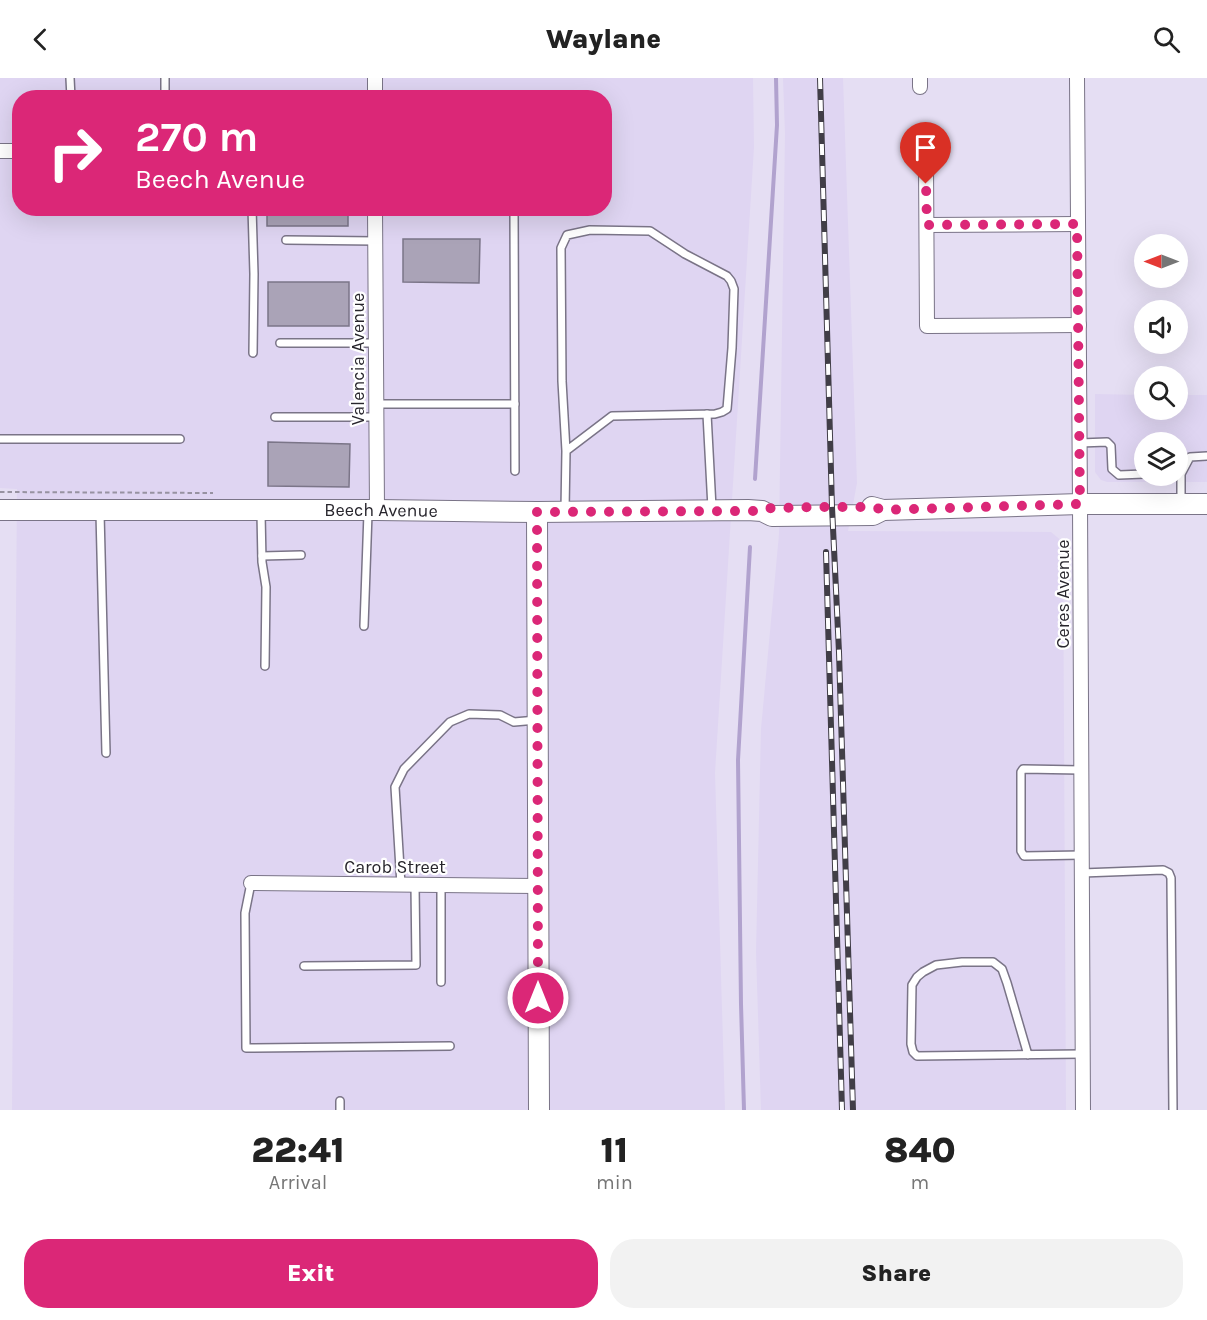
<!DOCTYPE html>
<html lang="en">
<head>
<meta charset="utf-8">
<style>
	:root { --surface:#fff; --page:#f2f2f2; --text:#222; --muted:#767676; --accent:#db2777 }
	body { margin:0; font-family:Karla,sans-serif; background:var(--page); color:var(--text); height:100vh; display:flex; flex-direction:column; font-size:22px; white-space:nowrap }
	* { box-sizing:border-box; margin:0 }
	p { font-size:20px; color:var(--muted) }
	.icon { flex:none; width:33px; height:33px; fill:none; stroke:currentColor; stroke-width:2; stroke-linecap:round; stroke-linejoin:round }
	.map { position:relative; height:1032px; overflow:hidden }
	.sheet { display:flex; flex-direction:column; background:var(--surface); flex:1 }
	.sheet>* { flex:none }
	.hud { position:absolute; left:12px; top:12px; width:600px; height:126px; border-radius:24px; box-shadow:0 6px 24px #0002; background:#db2777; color:#fff; overflow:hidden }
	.needle { width:39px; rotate:270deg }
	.fabs { position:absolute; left:1134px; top:156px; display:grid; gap:12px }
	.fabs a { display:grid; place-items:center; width:54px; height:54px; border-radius:50%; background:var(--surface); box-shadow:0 6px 24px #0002; font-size:30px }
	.pin { position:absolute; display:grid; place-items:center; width:51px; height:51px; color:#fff; margin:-62px -26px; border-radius:50% 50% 50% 0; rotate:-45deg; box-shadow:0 0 6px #0007 }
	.pin .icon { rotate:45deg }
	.me { position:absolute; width:66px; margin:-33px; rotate:0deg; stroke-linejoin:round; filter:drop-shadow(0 0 4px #0008) }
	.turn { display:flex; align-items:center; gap:21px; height:126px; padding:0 24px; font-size:27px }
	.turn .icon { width:78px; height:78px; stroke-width:2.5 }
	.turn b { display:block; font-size:42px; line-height:51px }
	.eta { display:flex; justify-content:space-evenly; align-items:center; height:102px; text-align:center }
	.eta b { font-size:36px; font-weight:800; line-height:42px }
	.action { display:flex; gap:12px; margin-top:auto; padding:12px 24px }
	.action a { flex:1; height:69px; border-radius:24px; background:var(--accent); color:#fff; font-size:24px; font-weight:800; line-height:69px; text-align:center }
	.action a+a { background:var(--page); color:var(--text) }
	header { display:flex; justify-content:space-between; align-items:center; height:78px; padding:0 24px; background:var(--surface); font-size:27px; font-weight:800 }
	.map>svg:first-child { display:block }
	.built { fill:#dfd5f2; fill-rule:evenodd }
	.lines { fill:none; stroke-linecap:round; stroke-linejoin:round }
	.stream { stroke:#b1a2ce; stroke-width:4 }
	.building { fill:#aaa3b7; stroke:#7b7588; stroke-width:1.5 }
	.lane-casing { stroke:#7a7487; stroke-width:10 }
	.street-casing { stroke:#7a7487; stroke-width:16 }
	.secondary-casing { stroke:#7a7487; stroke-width:22 }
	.path { stroke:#9792a1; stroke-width:2; stroke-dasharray:4.5 3; stroke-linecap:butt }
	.lane { stroke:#fff; stroke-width:7 }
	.street { stroke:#fff; stroke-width:14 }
	.secondary { stroke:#fff; stroke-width:20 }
	.rail-casing { stroke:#413e47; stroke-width:6 }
	.rail { stroke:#fff; stroke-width:4; stroke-dasharray:11; stroke-linecap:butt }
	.route { stroke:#db2777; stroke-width:10; stroke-dasharray:0 18 }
	.labels { text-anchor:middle; stroke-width:4.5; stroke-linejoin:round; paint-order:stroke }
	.street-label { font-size:18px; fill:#27252c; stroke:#fff }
</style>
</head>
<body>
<header><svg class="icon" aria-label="back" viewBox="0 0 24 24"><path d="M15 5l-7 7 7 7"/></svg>Waylane<svg class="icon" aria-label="search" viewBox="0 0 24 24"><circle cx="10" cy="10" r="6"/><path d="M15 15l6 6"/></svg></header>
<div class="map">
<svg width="1207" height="1032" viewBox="0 0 1207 1032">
	<rect width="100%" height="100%" fill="#e5def3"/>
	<g class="built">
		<path d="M0,0H753L754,69L715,695L725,1032H12L17,411L0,410ZM20,20H604V130H20Z"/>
		<polygon points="783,0 843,0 857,405 848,453 1051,454 1063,464 1066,1032 761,1032 756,874 761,651 779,456 785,56"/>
		<path d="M1095,316L1144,317V332H1178V317H1207V404H1107L1101,402L1095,394ZM1144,364H1178V398H1144Z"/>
	</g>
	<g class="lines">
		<g class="stream">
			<polyline points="755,401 777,47 776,0"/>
			<polyline points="744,1032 741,926 738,682 750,469"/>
		</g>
	</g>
	<g class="building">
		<rect x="267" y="130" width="81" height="18"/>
		<polygon points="403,161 480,161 479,205 403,204"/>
		<rect x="268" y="204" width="81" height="44"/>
		<polygon points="268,364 350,366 349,409 268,408"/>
	</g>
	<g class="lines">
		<g class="lane-casing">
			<g id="lane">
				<polyline points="70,0 71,20"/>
				<polyline points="165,20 165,0"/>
				<polyline points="252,130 254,196 253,275"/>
				<polyline points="514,130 515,393"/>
				<polyline points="286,162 376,163"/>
				<polyline points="280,265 376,265"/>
				<polyline points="376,326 515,326"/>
				<polyline points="707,336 712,430"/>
				<polyline points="275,339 376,339"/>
				<polyline points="0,361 180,361"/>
				<polyline points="1080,365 1107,364 1111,368 1112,391 1119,397 1144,396"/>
				<polyline points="1181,425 1181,396 1190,379 1207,378"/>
				<polyline points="565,432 566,373 612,338 715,336 722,334 727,331 732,270 734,211 731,203 727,198 685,176 650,153 590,152 567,157 561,170 562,303 566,373"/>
				<polyline points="100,435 106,675"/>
				<polyline points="261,435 262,484 266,509 265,588"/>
				<polyline points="262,478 301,477"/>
				<polyline points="364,548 368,435"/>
				<polyline points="1081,692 1023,691 1021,694 1021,773 1024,778 1082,777"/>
				<polyline points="1082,795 1163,792 1169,795 1171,800 1173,1032"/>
				<polyline points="251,805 245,835 246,970 450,968"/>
				<polyline points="401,807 395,709 404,691 450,644 469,636 500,637 514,644 537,642"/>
				<polyline points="304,888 416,887 415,807"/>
				<polyline points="441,904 441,807"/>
				<polyline points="1028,977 1007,905 1002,891 993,884 962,884 936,887 923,894 917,899 912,907 911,966 913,974 917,978 1082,976"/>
				<polyline points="340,1032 340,1023"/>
			</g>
		</g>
		<g class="street-casing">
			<g id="street">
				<polyline points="375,0 375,20"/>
				<polyline points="920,0 920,9"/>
				<polyline points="1077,0 1080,426 1083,1032"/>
				<polyline points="0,73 20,73"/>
				<polyline points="926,86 927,248 1079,247"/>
				<polyline points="375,130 377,432"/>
				<polyline points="927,147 1077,146"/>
				<polyline points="251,805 538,808"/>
			</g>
		</g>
		<g class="secondary-casing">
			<g id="secondary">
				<polyline points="872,429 883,432 1080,426 1207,426"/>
				<path id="s1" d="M0,432H377L537,434L748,432L762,433L772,438L873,437L883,432"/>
				<polyline points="537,434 539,1032"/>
			</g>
		</g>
		<polyline class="path" points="0,414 213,415"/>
		<use href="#lane" class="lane"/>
		<use href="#street" class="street"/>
		<use href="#secondary" class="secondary"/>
		<g class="rail-casing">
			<g id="rail">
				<polyline points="820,0 832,429 839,574 853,1032"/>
				<polyline points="826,474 842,1032"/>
			</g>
		</g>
		<use href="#rail" class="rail"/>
	</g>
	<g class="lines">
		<polyline class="route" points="538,920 537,434 762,433 771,430 824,429 874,429 883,432 1080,426 1077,146 927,147 926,106"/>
	</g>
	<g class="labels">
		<g class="street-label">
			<text transform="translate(358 281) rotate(-90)" y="6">Valencia Avenue</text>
			<text dy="6" stroke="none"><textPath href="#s1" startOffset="381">Beech Avenue</textPath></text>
			<text transform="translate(1063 516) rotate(-90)" y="6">Ceres Avenue</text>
			<text x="395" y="795">Carob Street</text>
		</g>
	</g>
</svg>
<div class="fabs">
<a><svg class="needle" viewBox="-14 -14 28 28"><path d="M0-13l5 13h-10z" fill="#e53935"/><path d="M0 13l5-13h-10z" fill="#767676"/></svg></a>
<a><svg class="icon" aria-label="sound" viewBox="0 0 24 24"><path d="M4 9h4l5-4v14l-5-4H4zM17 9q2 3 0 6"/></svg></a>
<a><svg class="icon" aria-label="search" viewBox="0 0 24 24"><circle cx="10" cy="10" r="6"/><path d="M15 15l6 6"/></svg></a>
<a><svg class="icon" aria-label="layers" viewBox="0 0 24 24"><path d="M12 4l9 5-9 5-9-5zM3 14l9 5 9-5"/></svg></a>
</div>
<div class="pin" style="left:926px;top:106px;background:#d93025"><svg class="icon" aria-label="arrive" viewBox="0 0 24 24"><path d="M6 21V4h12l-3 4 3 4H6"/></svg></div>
<svg class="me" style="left:538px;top:920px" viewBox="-20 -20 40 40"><circle r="17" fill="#db2777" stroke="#fff" stroke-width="3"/><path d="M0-11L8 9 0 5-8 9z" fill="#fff"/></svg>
<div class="hud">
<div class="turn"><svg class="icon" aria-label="right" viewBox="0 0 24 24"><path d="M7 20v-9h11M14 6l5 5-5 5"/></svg><div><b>270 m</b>Beech Avenue</div></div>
</div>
</div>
<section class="sheet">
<div class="eta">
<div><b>22:41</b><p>Arrival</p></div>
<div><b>11</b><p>min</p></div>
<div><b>840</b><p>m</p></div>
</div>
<div class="action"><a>Exit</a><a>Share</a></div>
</section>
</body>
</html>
